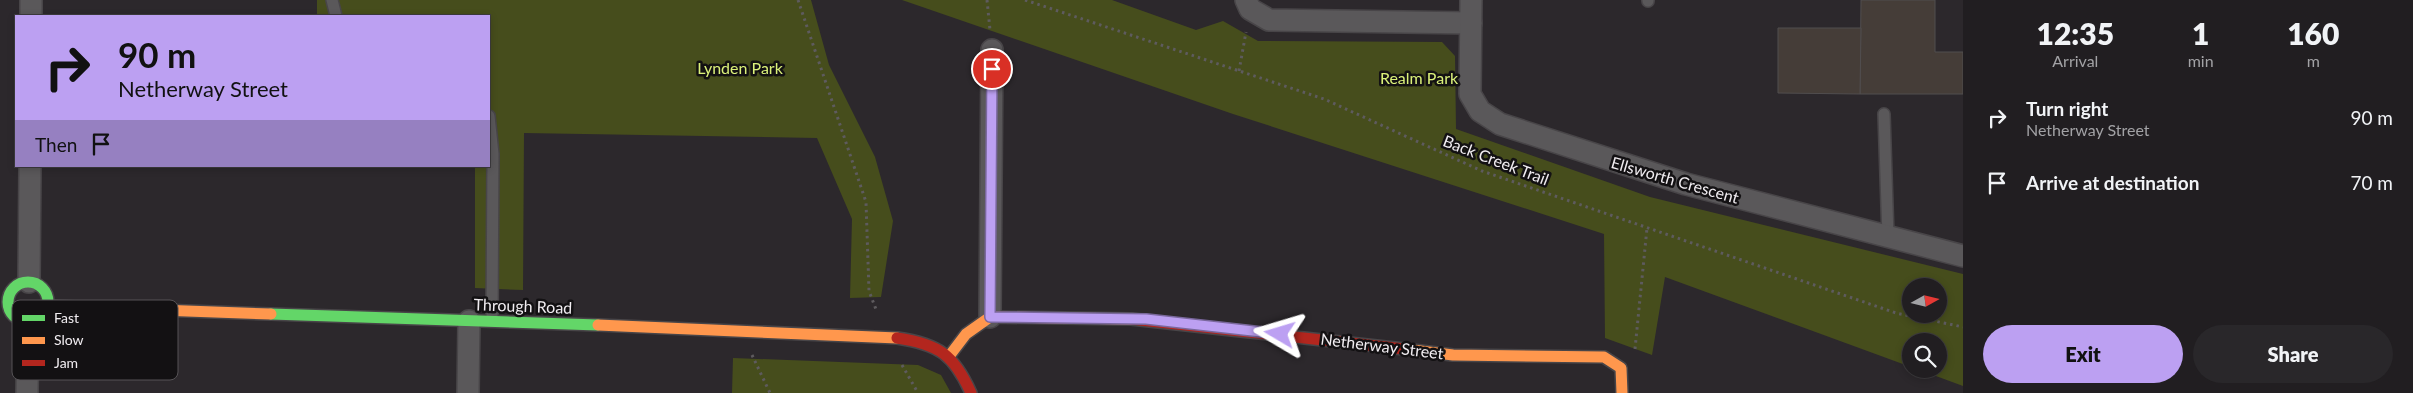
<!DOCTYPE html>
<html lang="en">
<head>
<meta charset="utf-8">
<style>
	:root { --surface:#211e21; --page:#29272a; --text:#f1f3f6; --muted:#a2a2a5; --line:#3e3c3f; --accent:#bca0f2 }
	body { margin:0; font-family:Lato,sans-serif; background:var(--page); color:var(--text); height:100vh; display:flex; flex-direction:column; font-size:19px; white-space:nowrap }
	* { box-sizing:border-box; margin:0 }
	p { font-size:16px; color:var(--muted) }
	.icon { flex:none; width:28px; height:28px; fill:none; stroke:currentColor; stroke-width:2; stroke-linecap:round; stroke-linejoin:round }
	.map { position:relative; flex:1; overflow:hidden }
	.panel { display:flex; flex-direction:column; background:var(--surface); width:450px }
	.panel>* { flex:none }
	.hud { position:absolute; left:15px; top:15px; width:475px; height:152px; border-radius:0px; box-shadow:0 2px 8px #0003,0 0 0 1px var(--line); background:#bca0f2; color:#111; overflow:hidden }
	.needle { width:32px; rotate:82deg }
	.controls { position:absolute; left:1902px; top:278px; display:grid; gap:10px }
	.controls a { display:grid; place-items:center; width:45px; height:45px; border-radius:50%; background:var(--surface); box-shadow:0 2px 8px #0003,0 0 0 1px var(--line); font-size:25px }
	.pin { position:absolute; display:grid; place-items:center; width:42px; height:42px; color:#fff; margin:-21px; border:2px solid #fff; border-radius:50%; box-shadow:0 1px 5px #0007 }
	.me { position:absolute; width:55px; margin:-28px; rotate:277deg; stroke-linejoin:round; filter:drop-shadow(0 0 4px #0008) }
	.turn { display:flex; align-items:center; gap:18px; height:105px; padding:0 20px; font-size:22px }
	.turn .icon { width:65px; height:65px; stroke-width:2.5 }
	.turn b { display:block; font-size:35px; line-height:42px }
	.then { display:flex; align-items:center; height:48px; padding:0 20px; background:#0003; gap:10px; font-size:19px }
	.eta { display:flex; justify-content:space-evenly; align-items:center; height:85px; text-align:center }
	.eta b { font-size:30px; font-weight:800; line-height:35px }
	.primary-button { display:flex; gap:10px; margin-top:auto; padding:10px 20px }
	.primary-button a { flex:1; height:58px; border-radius:30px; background:var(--accent); color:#111; font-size:20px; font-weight:800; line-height:58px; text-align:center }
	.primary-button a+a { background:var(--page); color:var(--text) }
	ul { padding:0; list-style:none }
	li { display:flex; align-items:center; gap:15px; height:65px; padding:0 20px }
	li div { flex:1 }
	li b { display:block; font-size:19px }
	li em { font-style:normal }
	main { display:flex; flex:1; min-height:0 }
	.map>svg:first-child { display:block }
	.green { fill:#464d1c; fill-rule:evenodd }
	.building { fill:#453d38; stroke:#514e4f }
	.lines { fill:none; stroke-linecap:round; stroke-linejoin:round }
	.lane-casing { stroke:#484548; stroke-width:14 }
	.street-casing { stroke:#484548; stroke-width:24 }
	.fast-casing { stroke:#484548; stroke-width:14 }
	.slow-casing { stroke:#484548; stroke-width:14 }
	.jam-casing { stroke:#484548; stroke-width:14 }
	.path { stroke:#5e5b5e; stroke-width:3; stroke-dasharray:2.5 4; stroke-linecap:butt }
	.lane { stroke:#5a585a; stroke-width:11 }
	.street { stroke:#5a585a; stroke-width:21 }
	.fast { stroke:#63d668; stroke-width:11 }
	.slow { stroke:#ff974d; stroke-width:11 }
	.jam { stroke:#b3261e; stroke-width:11 }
	.route-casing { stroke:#7a689d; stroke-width:12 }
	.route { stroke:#bca0f2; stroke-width:9 }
	.labels { text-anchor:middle; stroke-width:5; stroke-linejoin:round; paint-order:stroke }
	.park-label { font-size:16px; fill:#dbf17a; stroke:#131113 }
	.street-label { font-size:16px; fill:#f1edf1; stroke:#131113 }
	.key { fill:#131113; stroke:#565356; stroke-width:1 }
	.key-label { font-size:14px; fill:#f1edf1 }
</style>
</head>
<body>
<main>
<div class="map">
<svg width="1963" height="393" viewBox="0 0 1963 393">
	<rect width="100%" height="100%" fill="#2c282c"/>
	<g class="green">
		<polygon points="317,0 811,0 829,65 875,157 893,221 881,297 850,298 852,219 817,138 524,133 523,290 475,288 475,166 489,166 489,16 317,16"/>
		<path d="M902,0H1112L1196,30L1223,21L1258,41L1442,42L1455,56L1456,129L1650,197L1963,274V386L1917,369H1939V341H1911V367L1665,277L1652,355L1605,338L1604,234L1233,114ZM1911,286H1939V314H1911Z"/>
		<polygon points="733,358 918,365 941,375 951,393 732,393"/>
	</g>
	<g class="building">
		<polygon points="1861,0 1935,0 1935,52 1963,52 1963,94 1860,94"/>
		<polygon points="1778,28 1861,28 1860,94 1778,93"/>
	</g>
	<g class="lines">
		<g class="lane-casing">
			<g id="lane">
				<polyline points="332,0 336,16"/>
				<polyline points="1648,1 1648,0"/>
				<polyline points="1884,114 1888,237"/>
				<polyline points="489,116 493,154 492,321"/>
			</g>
		</g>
		<g class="street-casing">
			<g id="street">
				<polyline points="1246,0 1250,9 1269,20 1471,23"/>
				<polyline points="1471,0 1470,94 1480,111 1500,124 1686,184 1963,256"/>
				<polyline points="31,16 31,0"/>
				<polyline points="29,282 30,166"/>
				<polyline points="990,317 992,50"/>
				<polyline points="27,393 28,322"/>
				<polyline points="468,393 469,321"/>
			</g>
		</g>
		<g class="fast-casing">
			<g id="fast">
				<circle cx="28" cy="302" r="20"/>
				<polyline points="271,314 598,325"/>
			</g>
		</g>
		<g class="slow-casing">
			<g id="slow">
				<polyline points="48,306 271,314"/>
				<polyline points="598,325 897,338"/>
				<polyline points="1404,349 1453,355 1604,357 1621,368 1622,393"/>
				<polyline points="950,355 966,334 990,317 1131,319"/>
			</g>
		</g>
		<g class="jam-casing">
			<g id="jam">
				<polyline points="1131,319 1404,349"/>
				<path d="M897,338C939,344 954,355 971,393"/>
			</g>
		</g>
		<g class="path">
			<polyline points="798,0 866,202 869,291 877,312"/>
			<polyline points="987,0 990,30"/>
			<polyline points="1025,0 1324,99 1482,171 1896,313 1963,327"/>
			<polyline points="1239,71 1246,32"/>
			<polyline points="1635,349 1647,228"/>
			<polyline points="752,355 770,393"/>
			<polyline points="902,365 918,393"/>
		</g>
		<use href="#lane" class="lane"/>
		<use href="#street" class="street"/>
		<use href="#fast" class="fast"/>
		<use href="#slow" class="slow"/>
		<use href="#jam" class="jam"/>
	</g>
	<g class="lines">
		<g class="route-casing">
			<polyline id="route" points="992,69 990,317 1146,319 1280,334"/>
		</g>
		<use href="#route" class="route"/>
	</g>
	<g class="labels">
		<g class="park-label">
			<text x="740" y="74">Lynden Park</text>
			<text x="1419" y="84">Realm Park</text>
		</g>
		<g class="street-label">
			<text transform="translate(1496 160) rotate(21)" y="6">Back Creek Trail</text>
			<text transform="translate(1675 180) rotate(16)" y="6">Ellsworth Crescent</text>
			<text transform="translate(523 306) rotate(2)" y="6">Through Road</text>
			<text transform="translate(1382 346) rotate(7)" y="6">Netherway Street</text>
		</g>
	</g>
	<rect x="12" y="300" width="166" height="80" rx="8" class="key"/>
	<rect x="22" y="315" width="23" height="6" fill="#63d668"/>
	<rect x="22" y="337" width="23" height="7" fill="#ff974d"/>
	<rect x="22" y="360" width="23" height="6" fill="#b3261e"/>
	<g class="key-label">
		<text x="54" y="323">Fast</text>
		<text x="54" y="345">Slow</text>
		<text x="54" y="368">Jam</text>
	</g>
</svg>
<div class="controls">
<a><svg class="needle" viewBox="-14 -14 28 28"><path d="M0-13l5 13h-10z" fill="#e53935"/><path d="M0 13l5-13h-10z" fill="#a2a2a5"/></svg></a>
<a><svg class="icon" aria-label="search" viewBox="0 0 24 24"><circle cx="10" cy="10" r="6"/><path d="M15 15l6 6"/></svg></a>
</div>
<div class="pin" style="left:992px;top:69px;background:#d93025"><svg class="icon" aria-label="arrive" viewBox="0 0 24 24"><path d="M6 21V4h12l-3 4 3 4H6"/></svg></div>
<svg class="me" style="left:1280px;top:334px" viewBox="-20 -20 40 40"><path d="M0-17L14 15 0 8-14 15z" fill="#bca0f2" stroke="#fff" stroke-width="4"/></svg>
<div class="hud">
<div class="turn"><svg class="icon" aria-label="right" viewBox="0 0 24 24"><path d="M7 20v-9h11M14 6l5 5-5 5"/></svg><div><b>90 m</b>Netherway Street</div></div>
<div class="then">Then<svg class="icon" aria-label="arrive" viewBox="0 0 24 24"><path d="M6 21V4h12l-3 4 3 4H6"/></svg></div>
</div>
</div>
<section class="panel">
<div class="eta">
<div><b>12:35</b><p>Arrival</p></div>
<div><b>1</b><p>min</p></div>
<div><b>160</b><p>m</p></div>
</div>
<ul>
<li><svg class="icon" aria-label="right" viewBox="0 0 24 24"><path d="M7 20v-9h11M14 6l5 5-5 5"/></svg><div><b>Turn right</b><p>Netherway Street</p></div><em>90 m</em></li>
<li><svg class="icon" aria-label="arrive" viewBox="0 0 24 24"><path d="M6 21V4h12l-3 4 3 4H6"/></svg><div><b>Arrive at destination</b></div><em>70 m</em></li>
</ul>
<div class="primary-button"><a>Exit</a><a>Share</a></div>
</section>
</main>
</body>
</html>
